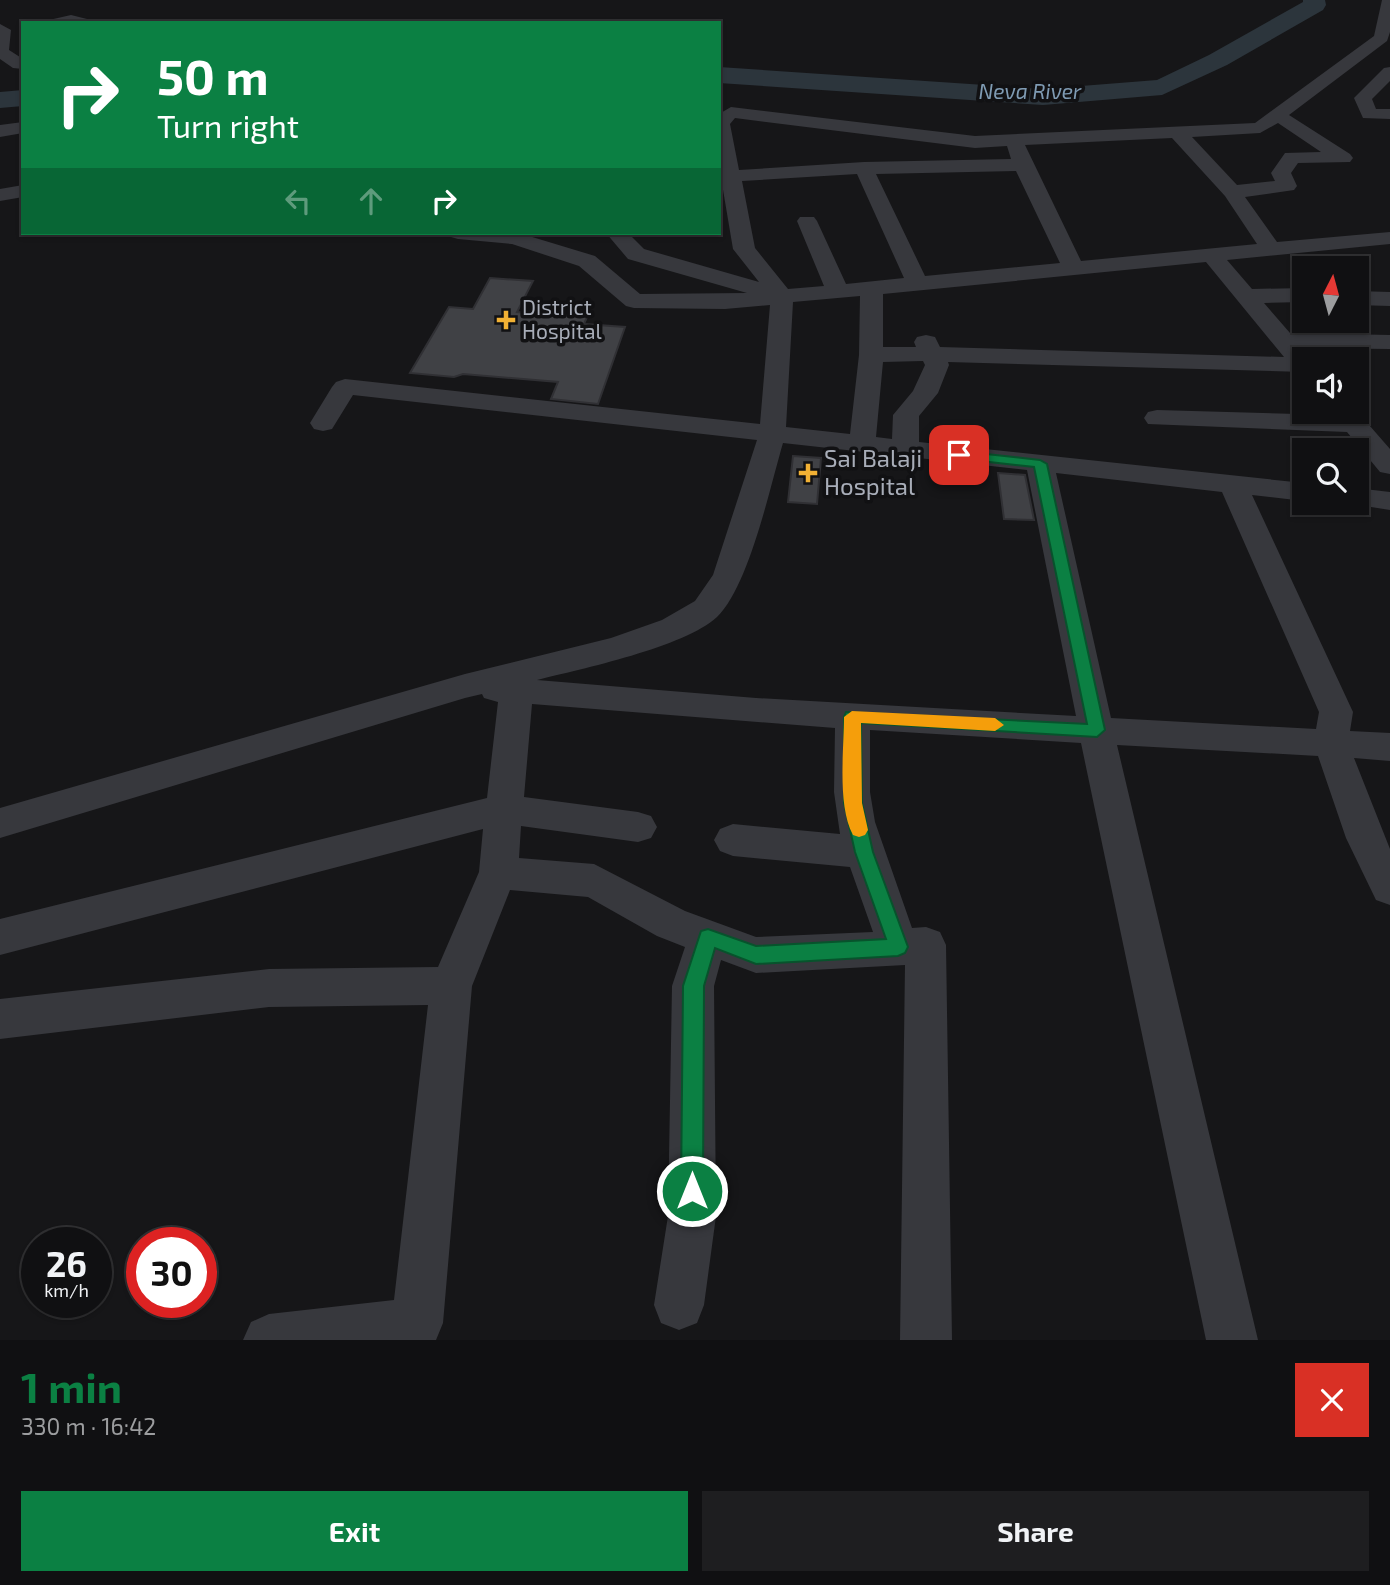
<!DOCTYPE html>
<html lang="en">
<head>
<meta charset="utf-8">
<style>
	:root { --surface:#101012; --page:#1e1e20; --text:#f1f3f6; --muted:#9c9d9f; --line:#303032; --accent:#0b8043 }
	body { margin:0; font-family:"Exo 2",sans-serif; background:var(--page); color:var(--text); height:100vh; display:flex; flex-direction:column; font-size:26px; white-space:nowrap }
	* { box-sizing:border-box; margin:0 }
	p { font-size:23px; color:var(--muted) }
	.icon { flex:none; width:38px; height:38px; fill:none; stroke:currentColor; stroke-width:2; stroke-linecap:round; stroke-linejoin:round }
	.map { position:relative; height:1340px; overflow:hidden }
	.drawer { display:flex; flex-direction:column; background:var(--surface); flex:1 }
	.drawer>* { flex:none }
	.hud { position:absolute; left:21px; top:21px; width:700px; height:214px; border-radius:0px; box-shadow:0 2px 5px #0004,0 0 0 2px var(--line); background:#0b8043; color:#fff; overflow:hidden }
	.needle { width:46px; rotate:6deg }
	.buttons { position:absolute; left:1292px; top:256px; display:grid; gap:14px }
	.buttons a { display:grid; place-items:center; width:77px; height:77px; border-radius:0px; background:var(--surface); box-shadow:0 2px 5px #0004,0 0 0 2px var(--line); font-size:35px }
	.speed { position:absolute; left:21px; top:1227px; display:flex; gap:14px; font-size:35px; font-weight:700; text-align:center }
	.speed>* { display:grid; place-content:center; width:91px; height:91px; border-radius:50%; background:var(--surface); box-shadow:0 2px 5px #0004,0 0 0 2px var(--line); line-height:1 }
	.speed small { font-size:18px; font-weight:400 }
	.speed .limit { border:10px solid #d22; background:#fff; color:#111 }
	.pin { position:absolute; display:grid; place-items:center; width:60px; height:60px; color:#fff; margin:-30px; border-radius:14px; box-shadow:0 4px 10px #0006 }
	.me { position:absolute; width:77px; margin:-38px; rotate:0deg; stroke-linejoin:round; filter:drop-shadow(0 0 5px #0008) }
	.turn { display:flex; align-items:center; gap:24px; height:147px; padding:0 21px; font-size:32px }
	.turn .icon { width:91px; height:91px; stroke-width:2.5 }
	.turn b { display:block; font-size:49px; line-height:60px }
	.lanes { display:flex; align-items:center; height:66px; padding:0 21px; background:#0003; justify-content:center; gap:35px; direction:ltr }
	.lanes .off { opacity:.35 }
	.round { display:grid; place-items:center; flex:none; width:74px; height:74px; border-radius:0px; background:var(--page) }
	.overview { display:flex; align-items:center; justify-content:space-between; height:119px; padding:0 21px }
	h1 { font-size:42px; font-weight:700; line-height:52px; color:var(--accent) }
	.primary-button { display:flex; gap:14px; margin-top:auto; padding:14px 21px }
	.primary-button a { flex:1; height:80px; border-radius:0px; background:var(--accent); color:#fff; font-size:28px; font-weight:700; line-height:80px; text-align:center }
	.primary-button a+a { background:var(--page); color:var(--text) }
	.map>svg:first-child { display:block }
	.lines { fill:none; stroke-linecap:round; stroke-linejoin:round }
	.river { fill:#2c353c; fill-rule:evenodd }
	.building { fill:#404145; stroke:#303034; stroke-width:2 }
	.minor { fill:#37383d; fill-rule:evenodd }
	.route { fill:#0b8043; stroke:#07532c; stroke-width:2 }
	.slow { fill:#f59e0b }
	.poi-dot { fill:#f2b134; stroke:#111113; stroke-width:2.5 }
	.labels { text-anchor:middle; stroke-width:7; stroke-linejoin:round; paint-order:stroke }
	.far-water-label { font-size:21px; font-style:italic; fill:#7f9bb3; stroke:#111113 }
	.far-poi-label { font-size:21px; fill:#a8adb8; stroke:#111113; text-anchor:start }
	.poi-label { font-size:24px; fill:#a8adb8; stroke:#111113; text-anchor:start }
</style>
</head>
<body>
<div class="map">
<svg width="1390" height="1340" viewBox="0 0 1390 1340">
	<rect width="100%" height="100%" fill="#161618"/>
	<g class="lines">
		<g class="river">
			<polygon points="1303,0 1325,0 1326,5 1323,10 1227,65 1162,95 1043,105 719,83 719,67 1043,89 1157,80 1209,55 1303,2"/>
			<polygon points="23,90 23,106 0,108 0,92"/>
		</g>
	</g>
	<g class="building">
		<polygon points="490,278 533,281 517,312 587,317 584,324 625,327 598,404 551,399 558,382 463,374 454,377 410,373 449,307 473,309"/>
		<polygon points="793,456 821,458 817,504 788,502"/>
		<polygon points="998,473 1025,475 1034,520 1004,519"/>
	</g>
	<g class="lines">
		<g class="minor">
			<path d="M1382,0H1390V32L1387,41L1289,115L1350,154L1353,158L1350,162L1298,163L1291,173L1297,186L1294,190L1245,197L1277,242L1390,232V244L1227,260L1252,289L1304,288V302L1264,303L1290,333L1390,335V349L1302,348L1312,359H1304V372L948,362L949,365L938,393L919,416V442L1304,483V501L1252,495L1353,712L1350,731L1390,733V761L1354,758L1390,849V905L1376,900L1346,838L1318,756L1117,745L1258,1340H1206L1081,743L870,730V792L875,822L912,928L926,927L940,932L946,945L952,1340H900L905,965L756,973L721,960L714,986L716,1216L704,1305L697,1323L679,1330L661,1323L654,1305L668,1216L672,986L685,947L657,936L588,897L510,890L472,986L443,1323L436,1340H243L251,1322L269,1314L394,1300L428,1005L269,1007L0,1039V999L269,969L438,967L479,872L483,829L0,955V919L487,798L498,702L484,698L482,694L465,698L0,838V808L465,674L611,638L662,620L695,601L713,575L757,440L353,395L332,429L323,431L314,429L310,423L332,387L336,382L345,379L760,424L770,305L725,309L634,308L626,306L579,266L512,244L458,239L451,237L448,233H519L595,256L640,294L747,293L628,259L606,233H628L644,249L759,282L733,249L719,166V114L731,107L975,136L1255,123L1374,36ZM735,118L975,148L1007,146L1011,159L864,162L739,170L730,124ZM1278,123L1321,152L1285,153L1271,173L1275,181L1237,185L1192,137L1260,133ZM1172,138L1225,196L1257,244L1081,261L1025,145ZM1016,171L1060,263L925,276L876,174ZM857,174L904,278L846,284L817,221L814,217H800L797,221L824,286L788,289L755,248L742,181ZM1206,262L1284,357L940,347L935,337L926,335L917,337L914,342L916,347H883V294ZM860,296L859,355L850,434L786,427L793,302ZM923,361L925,365L913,391L893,415L892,439L876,437L883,362ZM783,443L1027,470L1076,716L756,698L537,680C581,669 685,647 717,617C749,586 770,487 783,443ZM1056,473L1222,492L1319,712L1316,729L1111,718ZM532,704L835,728L834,792L840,834L733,824L720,829L714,840L720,851L733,856L850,867L873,932L756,937L685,911L594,864L519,858L521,826L638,842L651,838L657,827L651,816L638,812L524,797Z"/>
			<polygon points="71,15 91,20 94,23 46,23 49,20"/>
			<polygon points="0,24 11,30 9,50 23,59 23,69 13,68 0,59"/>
			<polygon points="1390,67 1390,81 1372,99 1376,109 1390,109 1390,119 1363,118 1354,98 1384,68"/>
			<polygon points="23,122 23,133 0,137 0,125"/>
			<polygon points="23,185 23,197 0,201 0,189"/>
			<polygon points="1356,291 1390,292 1390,306 1356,305"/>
			<polygon points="1157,410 1333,415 1330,411 1356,410 1390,449 1390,474 1380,472 1347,432 1148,424 1144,418 1148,412"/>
			<polygon points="1356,488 1390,492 1390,510 1346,503 1356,502"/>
		</g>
	</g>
	<polygon class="route" points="959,451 1040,460 1047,464 1105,730 1097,737 861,723 862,803 873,852 908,947 905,953 898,956 756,964 715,948 704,986 703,1191 700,1199 692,1202 684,1199 681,1191 683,986 701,931 708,929 756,946 886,939 855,852 844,803 844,717 846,712 1087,724 1034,467 954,458 954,453"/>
	<path class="slow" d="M852,711L995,718L1004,725L995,731L861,723L862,803L868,830L865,835L859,837L853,835C837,805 844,751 844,717Z"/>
	<g class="poi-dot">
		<path d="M502.5 309.5h7v7h7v7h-7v7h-7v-7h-7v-7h7z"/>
		<path d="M804.5 462.5h7v7h7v7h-7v7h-7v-7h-7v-7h7z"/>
	</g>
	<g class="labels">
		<g class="far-water-label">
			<text x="1030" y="99">Neva River</text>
		</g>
		<g class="far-poi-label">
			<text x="522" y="315">District<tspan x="522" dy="24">Hospital</tspan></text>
		</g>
		<g class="poi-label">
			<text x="824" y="467">Sai Balaji<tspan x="824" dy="28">Hospital</tspan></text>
		</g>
	</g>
</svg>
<div class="buttons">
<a><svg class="needle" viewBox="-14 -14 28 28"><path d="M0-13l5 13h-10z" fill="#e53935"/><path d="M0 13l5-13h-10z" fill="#9c9d9f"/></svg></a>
<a><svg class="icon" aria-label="sound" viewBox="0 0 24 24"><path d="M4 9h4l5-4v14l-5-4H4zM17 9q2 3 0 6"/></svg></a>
<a><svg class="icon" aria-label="search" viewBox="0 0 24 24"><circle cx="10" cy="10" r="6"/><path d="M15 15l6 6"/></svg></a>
</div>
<div class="speed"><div>26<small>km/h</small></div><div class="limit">30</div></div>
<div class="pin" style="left:959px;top:455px;background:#d93025"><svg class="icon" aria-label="arrive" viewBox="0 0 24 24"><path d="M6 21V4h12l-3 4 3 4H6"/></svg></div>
<svg class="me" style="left:692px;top:1191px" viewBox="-20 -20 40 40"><circle r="17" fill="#0b8043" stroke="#fff" stroke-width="3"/><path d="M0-11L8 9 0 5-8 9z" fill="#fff"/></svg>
<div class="hud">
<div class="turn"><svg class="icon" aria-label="right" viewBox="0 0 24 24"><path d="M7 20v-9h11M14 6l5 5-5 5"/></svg><div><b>50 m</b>Turn right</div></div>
<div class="lanes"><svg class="icon off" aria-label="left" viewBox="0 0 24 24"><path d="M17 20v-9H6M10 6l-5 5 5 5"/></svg><svg class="icon off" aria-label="ahead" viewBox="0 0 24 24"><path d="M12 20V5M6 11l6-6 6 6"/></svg><svg class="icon" aria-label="right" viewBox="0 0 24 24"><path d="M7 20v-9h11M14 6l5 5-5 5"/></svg></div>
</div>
</div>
<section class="drawer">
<div class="overview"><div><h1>1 min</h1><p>330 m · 16:42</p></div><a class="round" style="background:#d93025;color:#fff"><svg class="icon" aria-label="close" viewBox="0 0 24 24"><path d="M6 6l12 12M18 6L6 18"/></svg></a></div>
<div class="primary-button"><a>Exit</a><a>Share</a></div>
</section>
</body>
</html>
